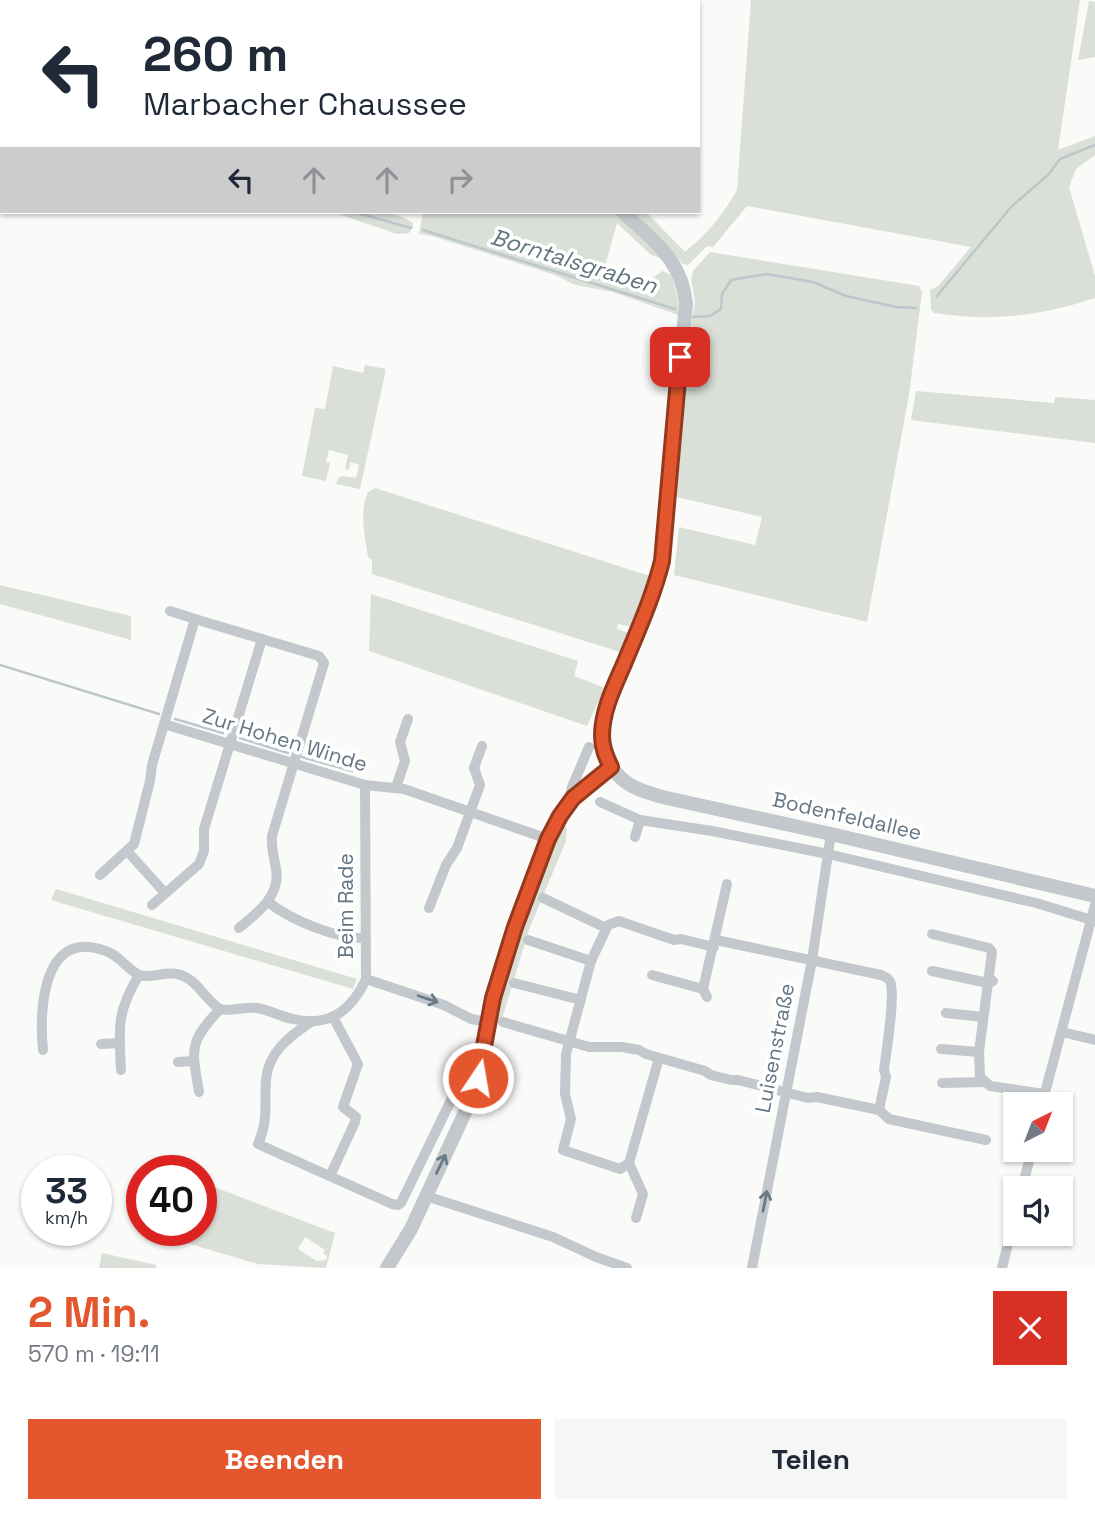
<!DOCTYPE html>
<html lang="de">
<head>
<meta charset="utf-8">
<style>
	:root { --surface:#fff; --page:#f6f6f7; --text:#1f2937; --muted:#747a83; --accent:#e4572e }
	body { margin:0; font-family:"Space Grotesk",sans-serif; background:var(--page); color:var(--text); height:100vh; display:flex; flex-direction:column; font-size:26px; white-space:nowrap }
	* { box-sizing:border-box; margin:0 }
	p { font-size:23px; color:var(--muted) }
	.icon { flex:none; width:38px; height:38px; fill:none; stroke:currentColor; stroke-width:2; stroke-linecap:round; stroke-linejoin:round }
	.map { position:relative; height:1268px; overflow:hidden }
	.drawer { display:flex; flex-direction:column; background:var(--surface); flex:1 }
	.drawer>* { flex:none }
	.guide { position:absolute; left:0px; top:0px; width:700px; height:214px; box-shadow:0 2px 5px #0004; background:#fff; color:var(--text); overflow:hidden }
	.needle { width:46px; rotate:42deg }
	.fabs { position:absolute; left:1003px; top:1092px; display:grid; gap:14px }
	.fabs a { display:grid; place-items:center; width:70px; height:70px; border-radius:0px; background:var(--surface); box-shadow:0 2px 5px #0004; font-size:35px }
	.speed { position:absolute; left:21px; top:1155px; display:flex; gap:14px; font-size:35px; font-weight:700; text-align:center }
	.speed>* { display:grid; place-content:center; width:91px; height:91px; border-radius:50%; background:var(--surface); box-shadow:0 2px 5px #0004; line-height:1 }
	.speed small { font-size:18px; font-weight:400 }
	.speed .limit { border:10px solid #d22; background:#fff; color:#111 }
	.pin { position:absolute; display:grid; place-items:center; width:60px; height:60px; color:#fff; margin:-30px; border-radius:14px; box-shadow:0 4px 10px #0006 }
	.me { position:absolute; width:77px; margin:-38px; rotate:12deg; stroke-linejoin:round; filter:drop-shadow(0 0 5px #0008) }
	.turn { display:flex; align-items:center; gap:24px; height:147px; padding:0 28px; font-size:32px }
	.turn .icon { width:91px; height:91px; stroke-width:2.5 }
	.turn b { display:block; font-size:49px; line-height:60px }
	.lanes { display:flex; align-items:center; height:66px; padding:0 28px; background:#0003; justify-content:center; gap:35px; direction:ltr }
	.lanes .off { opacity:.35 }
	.round { display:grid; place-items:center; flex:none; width:74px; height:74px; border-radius:0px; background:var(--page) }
	.overview { display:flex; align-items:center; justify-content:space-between; height:119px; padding:0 28px }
	h1 { font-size:42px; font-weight:700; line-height:52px; color:var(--accent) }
	.button { display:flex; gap:14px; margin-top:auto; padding:14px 28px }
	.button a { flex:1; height:80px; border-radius:0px; background:var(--accent); color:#fff; font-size:28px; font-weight:700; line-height:80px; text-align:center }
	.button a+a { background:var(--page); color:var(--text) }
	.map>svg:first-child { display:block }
	.green { fill:#dadfd7; fill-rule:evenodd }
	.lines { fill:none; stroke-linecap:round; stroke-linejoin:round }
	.stream { stroke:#bbc7cb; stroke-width:2.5 }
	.minor { stroke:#c3c8cc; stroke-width:10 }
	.tertiary { stroke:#c3c8cc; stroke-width:14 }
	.oneway { stroke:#6a7a87 }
	.route-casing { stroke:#94391e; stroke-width:18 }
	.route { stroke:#e4572e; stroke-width:12 }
	.labels { text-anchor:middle; stroke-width:7; stroke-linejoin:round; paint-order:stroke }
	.street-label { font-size:21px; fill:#657683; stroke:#fff }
	.water-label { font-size:23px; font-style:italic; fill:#60757c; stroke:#fff }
</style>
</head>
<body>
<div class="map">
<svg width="1095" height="1268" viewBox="0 0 1095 1268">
	<rect width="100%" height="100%" fill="#fafaf8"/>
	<g class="green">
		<path d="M751,0H1080L1058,150L1095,136V155L1076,169L1069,187L1095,276V298C1039,316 992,322 934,313L931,309L930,290L938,286L971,247L747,206L713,247L707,246L688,265L683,264L630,212H646L685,252C709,232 722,216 737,190Z"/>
		<polygon points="1089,1 1095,2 1095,57 1078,60"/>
		<path d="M332,212C358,212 390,207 413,223V227L409,233L397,234Z"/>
		<path d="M423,212H615L662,259L651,255L617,223L601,281L622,287L630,282L646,283L662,271L671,275C675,289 680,300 678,315L613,292L575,285L555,275L432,236L419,234Z"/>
		<polygon points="710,252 919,286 922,292 909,395 867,622 674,575 679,527 755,545 762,517 677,497 684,400 690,364 690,334 695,301 691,280 693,271"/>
		<polygon points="365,365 386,369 360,489 336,484 338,478 343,476 356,478 359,465 350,462 349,470 345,469 348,455 329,450 326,462 330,463 326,481 302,476 315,408 325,409 333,366 363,373"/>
		<polygon points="916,391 1054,403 1055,397 1095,400 1095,443 911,420"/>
		<path d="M375,488L653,577L632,627L618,624L617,629L629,633L620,652L372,574V560L368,557C365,537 359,511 368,492Z"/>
		<polygon points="0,585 131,616 131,640 0,604"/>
		<polygon points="371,594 578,661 574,676 605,688 587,726 369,651"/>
		<polygon points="563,821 567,829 566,841 530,927 501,1022 494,1021 518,931"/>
		<polygon points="56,889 357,979 353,989 51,900"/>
		<path d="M201,1182L335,1233L326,1268L258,1264L177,1240L181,1230H201ZM305,1237L325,1250L323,1253L327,1256L326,1260L317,1261L298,1249Z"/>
		<polygon points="102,1253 156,1265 156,1268 99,1268"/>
	</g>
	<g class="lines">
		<g class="stream">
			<polyline points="0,43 2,44"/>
			<polyline points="0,199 2,199"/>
			<polyline points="354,212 411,228"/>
			<polyline points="423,230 675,309"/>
			<polyline points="937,296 1012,206 1049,174 1060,159 1095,145"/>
			<polyline points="693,317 710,316 721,309 722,294 731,280 767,274 813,282 846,296 896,307 916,308"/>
			<polyline points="0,665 159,714"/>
			<polyline points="175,719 223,733"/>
			<polyline points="240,738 288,753"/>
			<polyline points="302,757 352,771"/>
		</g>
		<g class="minor">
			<polyline points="164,724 365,785 404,789 548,839"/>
			<polyline points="396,787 405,761 400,742 408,719"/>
			<polyline points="600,802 640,820 712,831 828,854 1036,903 1095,921"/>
			<polyline points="569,803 572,787 589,747"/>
			<polyline points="635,837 640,820"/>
			<polyline points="128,852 165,893"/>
			<polyline points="100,875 134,844 150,781 152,765 195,619 170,611"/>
			<polyline points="543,898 606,928"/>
			<path d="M268,902C291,920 336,939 365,938"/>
			<polyline points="152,905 199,864 204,851 204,829 262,639 195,619"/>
			<polyline points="429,908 446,865 457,848 480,785 474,768 482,746"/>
			<path d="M239,928C257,913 281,896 276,869C274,857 271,848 272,836L324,663L319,656L262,639"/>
			<polyline points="932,934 989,948 992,952 988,983 932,971"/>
			<polyline points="528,940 591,961"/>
			<path d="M716,940L881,975C885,977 887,977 890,981C896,994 886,1053 884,1070L886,1077L879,1110"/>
			<polyline points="652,975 703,989"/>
			<polyline points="366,979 444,1005 471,1019 488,1022"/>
			<polyline points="993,981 988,983 979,1052 980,1077 990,1086 1044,1094"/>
			<polyline points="514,983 581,1000"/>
			<polyline points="707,997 703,989 727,884"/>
			<polyline points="946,1013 983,1017"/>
			<path d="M311,1022C290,1036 268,1052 266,1080C264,1107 269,1118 258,1144L392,1204L398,1205L401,1203L456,1090L477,1068"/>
			<polyline points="503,1022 589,1047 622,1047 639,1050 646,1054 705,1071 711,1075 731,1080 738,1080 808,1098 817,1097 879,1110 889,1119 986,1140"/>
			<polyline points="1062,1032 1095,1040"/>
			<polyline points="101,1044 120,1043"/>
			<polyline points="941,1049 979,1052"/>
			<path d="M43,1050C39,1012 42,929 103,950C118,954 126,968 139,975"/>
			<polyline points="659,1058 629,1163 620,1169 563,1150 571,1119 565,1094 566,1054 591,961 608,925 619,921 674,940 681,939 714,947"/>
			<polyline points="178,1062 194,1061"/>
			<path d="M121,1070C119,1028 116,1013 139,975C152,979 164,971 177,974C197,978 204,999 220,1009"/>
			<polyline points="942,1083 984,1082"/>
			<path d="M199,1092C192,1049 188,1043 220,1009C232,1012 245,1006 257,1008C270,1010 281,1017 293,1019C329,1028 352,1010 366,979L365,785"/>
			<polyline points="1042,1104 1095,905"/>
			<polyline points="629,1163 643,1194 636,1218"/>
			<polyline points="330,1176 355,1122 356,1117 343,1107 358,1064 333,1017"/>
			<polyline points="1022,1188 1032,1150"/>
			<polyline points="426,1196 553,1237 596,1257 627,1268"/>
			<polyline points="752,1268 812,960 831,834"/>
			<polyline points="1002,1268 1015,1215"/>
		</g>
		<g class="tertiary">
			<polyline points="427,0 429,2"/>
			<path d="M623,212C653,241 682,259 686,304L662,561C653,596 638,628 624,661C614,685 601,711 602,738C603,752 609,766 619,776C630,788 646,792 662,797L831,834L1095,896"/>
			<polyline points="387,1268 411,1229 467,1108 480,1066 493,998 515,927 548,839 560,816 573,798 611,767"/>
		</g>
	</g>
	<defs><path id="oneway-shaft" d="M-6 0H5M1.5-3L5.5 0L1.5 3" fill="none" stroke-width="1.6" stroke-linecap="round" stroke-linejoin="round" transform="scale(1.75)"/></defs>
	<g class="oneway">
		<use href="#oneway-shaft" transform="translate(428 999) rotate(18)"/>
		<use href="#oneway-shaft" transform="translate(441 1164) rotate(-64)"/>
		<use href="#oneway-shaft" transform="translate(765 1201) rotate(-79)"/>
	</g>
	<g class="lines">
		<g class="route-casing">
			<path id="route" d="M478,1078L493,998L515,927L548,839L560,816L573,798L611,767C606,757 602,748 602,736C602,711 614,687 624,664C638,630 653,597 662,561L680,357"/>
		</g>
		<use href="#route" class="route"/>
	</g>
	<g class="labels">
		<g class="street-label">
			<text transform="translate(285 740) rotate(17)" y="7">Zur Hohen Winde</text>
			<text transform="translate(847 816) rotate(13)" y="7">Bodenfeldallee</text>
			<text transform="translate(346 906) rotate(-90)" y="7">Beim Rade</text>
			<text transform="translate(775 1048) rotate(-79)" y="7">Luisenstraße</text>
		</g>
		<g class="water-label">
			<text transform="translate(574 261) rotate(17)" y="8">Borntalsgraben</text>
		</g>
	</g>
</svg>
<div class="fabs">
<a><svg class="needle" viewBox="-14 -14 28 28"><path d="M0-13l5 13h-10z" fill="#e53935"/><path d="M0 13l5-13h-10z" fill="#747a83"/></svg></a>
<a><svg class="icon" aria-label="sound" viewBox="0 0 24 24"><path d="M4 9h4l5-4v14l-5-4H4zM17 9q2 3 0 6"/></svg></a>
</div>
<div class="speed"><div>33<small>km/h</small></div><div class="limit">40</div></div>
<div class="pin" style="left:680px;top:357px;background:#d93025"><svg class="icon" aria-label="arrive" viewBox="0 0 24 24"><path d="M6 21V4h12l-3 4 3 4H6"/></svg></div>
<svg class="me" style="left:478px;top:1078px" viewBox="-20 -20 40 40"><circle r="17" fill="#e4572e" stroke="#fff" stroke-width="3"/><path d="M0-11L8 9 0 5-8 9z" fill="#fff"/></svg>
<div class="guide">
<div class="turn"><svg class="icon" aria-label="left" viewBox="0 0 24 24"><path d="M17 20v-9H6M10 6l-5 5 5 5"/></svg><div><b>260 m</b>Marbacher Chaussee</div></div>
<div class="lanes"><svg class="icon" aria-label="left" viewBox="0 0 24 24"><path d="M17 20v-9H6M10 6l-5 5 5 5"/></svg><svg class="icon off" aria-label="ahead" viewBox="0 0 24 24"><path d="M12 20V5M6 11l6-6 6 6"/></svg><svg class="icon off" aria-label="ahead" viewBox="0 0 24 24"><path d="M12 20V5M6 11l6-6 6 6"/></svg><svg class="icon off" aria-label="right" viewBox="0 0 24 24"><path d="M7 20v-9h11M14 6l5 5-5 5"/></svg></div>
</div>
</div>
<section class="drawer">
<div class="overview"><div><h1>2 Min.</h1><p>570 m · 19:11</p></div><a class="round" style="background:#d93025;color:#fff"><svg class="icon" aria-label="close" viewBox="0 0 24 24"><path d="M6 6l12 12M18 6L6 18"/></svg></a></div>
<div class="button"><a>Beenden</a><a>Teilen</a></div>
</section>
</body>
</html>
